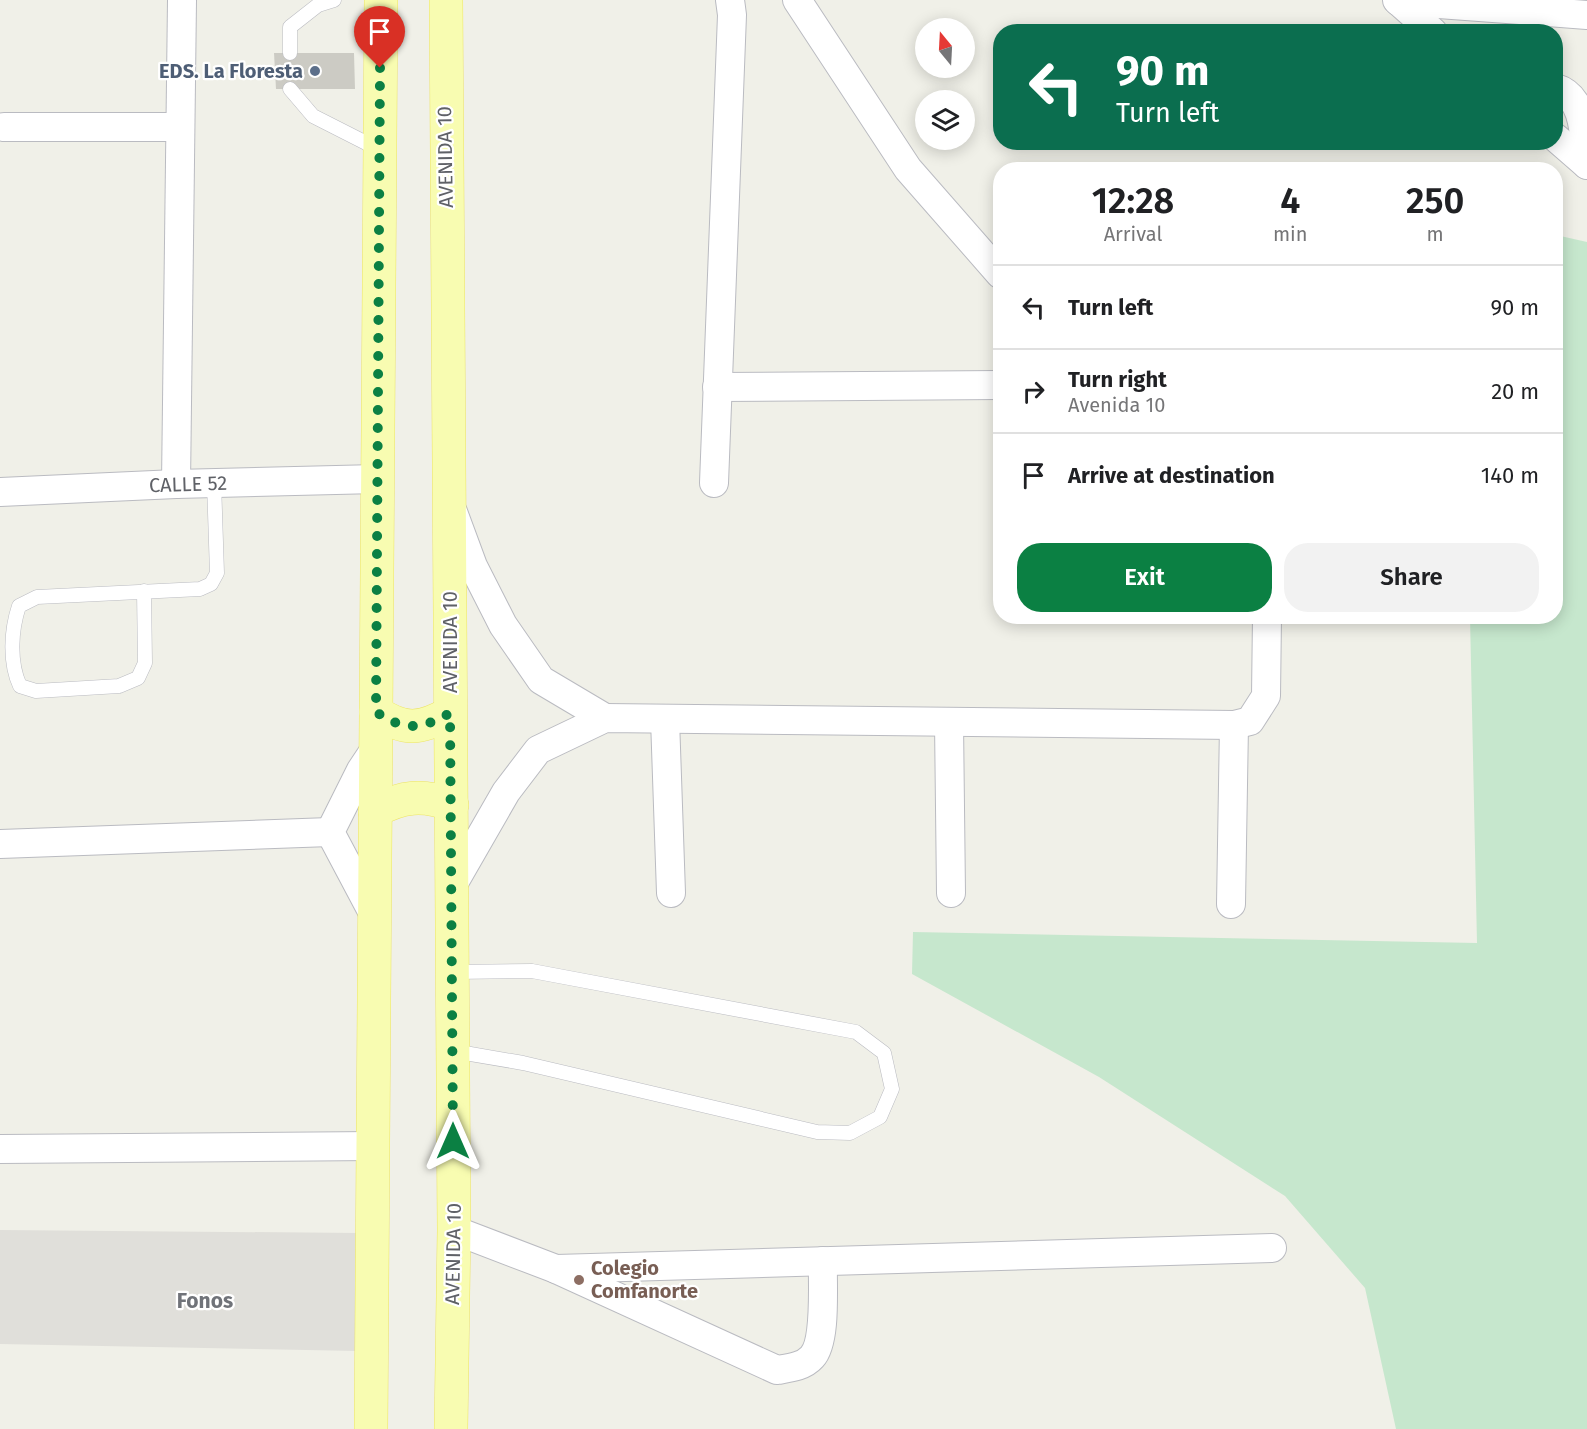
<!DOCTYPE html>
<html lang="en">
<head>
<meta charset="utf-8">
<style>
	:root { --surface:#fff; --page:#f2f2f2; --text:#202124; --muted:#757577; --line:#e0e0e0; --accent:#0b8043 }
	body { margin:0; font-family:"Fira Sans",sans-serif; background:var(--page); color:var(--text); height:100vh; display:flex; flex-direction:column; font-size:22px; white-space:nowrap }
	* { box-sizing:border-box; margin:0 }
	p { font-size:20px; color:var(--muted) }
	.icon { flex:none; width:33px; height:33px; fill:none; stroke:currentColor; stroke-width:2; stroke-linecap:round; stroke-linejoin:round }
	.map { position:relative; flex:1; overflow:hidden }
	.sheet { position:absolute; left:993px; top:162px; width:570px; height:462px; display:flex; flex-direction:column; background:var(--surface); border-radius:24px; box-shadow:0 3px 15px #0003 }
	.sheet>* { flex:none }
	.top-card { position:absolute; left:993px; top:24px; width:570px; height:126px; border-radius:24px; box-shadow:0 3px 15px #0003; background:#0b6e4f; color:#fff; overflow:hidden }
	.needle { width:39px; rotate:342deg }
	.buttons { position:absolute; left:915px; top:18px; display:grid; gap:12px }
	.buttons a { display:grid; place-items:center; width:60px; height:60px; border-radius:50%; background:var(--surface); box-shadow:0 3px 15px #0003; font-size:30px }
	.pin { position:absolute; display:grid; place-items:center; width:51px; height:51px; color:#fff; margin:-62px -26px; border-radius:50% 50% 50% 0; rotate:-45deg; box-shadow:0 0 6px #0007 }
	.pin .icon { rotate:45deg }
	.me { position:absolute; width:66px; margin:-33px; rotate:0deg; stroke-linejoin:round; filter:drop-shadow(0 0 4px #0008) }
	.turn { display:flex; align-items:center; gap:21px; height:126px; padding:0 24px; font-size:27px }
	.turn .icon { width:78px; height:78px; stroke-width:2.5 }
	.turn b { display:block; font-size:42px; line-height:51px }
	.eta { display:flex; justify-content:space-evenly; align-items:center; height:102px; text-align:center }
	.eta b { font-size:36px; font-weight:600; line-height:42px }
	.cta { display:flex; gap:12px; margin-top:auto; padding:12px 24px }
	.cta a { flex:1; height:69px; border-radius:24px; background:var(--accent); color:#fff; font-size:24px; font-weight:600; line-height:69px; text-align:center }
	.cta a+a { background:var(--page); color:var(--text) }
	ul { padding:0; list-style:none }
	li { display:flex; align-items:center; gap:18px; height:84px; padding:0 24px; border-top:2px solid var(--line) }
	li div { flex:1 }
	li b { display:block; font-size:22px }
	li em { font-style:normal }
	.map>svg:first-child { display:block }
	.industrial { fill:#e0dfda }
	.green { fill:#c6e7cd }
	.building { fill:#cccbc4 }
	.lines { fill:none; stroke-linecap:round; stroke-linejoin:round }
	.service-casing { stroke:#babbc1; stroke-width:15 }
	.minor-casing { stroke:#babbc1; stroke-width:30 }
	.primary-casing { stroke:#ede465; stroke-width:34 }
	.service { stroke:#fff; stroke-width:14 }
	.minor { stroke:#fff; stroke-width:28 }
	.primary { stroke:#f8fcb1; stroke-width:33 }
	.route { stroke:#0b8043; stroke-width:10; stroke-dasharray:0 18 }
	.service-dot { fill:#5c6f8a; stroke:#fff; stroke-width:2 }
	.education-dot { fill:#8d6e63; stroke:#fff; stroke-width:2 }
	.labels { text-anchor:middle; stroke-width:4.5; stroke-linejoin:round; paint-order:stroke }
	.service-label { font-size:20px; font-weight:bold; fill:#4e5e75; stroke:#fff; text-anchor:end }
	.street-label { font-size:20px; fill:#5f6167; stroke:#fff }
	.education-label { font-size:20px; font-weight:bold; fill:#785e54; stroke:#fff; text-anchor:start }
	.neighbourhood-label { font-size:21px; font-weight:bold; fill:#707379; stroke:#fff }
</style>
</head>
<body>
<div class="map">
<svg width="1587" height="1429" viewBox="0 0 1587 1429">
	<rect width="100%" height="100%" fill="#f0f0e8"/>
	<polygon class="industrial" points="0,1230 359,1233 358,1351 0,1344"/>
	<polygon class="green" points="1556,235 1587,242 1587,1429 1396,1429 1365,1288 1285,1196 1099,1077 912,974 913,932 1477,943 1470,617 1556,616"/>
	<polygon class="building" points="274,53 354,53 355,89 276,89"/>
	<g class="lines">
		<g class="service-casing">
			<g id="service">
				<polyline points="290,53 290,27 318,5 334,0"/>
				<polyline points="290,89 313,116 378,149"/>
				<path d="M144,591L145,663L138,678L119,686L36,691L20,686C9,662 11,630 19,606L37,597L200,589L211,584L217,573L214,482"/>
				<polyline points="453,972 532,971 856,1032 884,1053 892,1089 880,1117 850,1133 817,1132 523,1063 453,1051"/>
			</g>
		</g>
		<g class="minor-casing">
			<g id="minor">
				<polyline points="797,0 908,169 1000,274"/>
				<polyline points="1397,0 1433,32"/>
				<polyline points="1398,1 1587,15"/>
				<path d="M1556,88C1586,97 1584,139 1587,165"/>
				<polyline points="4,127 180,127"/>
				<polyline points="1556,138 1587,165"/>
				<polyline points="717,387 1000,385"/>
				<polyline points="714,483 732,15 730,0"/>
				<polyline points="176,484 182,0"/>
				<polyline points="0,492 176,484 377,479"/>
				<polyline points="453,512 473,566 503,625 541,680 605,718"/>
				<polyline points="665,719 671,893"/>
				<polyline points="949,722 951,893"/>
				<polyline points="0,844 330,832"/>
				<polyline points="452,886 506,792 538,750 605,718 1234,725 1250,721 1266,696 1267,616"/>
				<polyline points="1231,904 1234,725"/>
				<polyline points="374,915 330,832 361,770 375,749"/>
				<polyline points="0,1149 373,1146"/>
				<path d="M454,1230L556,1269L777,1370C789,1368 803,1367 812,1357C827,1341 822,1284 823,1261"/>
				<polyline points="556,1269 1272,1248"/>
			</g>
		</g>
		<g class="primary-casing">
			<g id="primary">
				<polyline points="446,0 454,1230 451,1429"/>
				<path d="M376,712C404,731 420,730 450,713"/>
				<path d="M375,811C402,796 423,794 452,805"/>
				<polyline points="371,1429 381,0"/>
			</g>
		</g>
		<use href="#service" class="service"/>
		<use href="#minor" class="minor"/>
		<use href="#primary" class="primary"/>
	</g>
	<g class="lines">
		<path class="route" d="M380,68L376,712C404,731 421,730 450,713L453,1141"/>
	</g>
	<circle class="service-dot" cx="315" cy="71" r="6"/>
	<circle class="education-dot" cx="579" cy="1280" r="6"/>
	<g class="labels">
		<g class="service-label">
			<text x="303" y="78">EDS. La Floresta</text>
		</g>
		<g class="street-label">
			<text transform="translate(445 157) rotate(-91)" y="7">AVENIDA 10</text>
			<text transform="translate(188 484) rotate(-2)" y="7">CALLE 52</text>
			<text transform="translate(450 642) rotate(-90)" y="7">AVENIDA 10</text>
			<text transform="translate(453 1254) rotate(-89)" y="7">AVENIDA 10</text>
		</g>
		<g class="education-label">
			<text x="591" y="1275">Colegio<tspan x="591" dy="23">Comfanorte</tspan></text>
		</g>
		<g class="neighbourhood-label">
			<text x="205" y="1308">Fonos</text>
		</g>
	</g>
</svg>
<div class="buttons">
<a><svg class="needle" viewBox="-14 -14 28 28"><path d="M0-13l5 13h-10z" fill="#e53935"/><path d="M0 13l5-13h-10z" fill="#757577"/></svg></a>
<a><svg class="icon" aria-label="layers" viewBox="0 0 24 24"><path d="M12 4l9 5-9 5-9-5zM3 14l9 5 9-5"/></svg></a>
</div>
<div class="pin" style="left:380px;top:68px;background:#d93025"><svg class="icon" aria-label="arrive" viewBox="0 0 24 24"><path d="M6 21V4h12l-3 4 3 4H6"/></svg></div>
<svg class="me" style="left:453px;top:1141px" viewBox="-20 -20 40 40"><path d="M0-17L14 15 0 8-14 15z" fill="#0b8043" stroke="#fff" stroke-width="4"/></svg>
<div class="top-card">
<div class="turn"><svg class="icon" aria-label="left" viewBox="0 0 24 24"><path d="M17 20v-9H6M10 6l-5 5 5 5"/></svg><div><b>90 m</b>Turn left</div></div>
</div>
<section class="sheet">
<div class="eta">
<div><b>12:28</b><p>Arrival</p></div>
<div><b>4</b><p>min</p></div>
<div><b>250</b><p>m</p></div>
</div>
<ul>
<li><svg class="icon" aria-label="left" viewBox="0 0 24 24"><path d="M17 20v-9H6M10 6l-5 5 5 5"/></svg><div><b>Turn left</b></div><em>90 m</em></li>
<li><svg class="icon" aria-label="right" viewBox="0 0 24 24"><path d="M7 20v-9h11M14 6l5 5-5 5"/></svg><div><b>Turn right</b><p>Avenida 10</p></div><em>20 m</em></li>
<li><svg class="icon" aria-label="arrive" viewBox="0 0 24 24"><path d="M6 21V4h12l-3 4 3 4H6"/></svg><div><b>Arrive at destination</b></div><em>140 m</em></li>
</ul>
<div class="cta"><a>Exit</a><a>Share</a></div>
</section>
</div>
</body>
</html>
